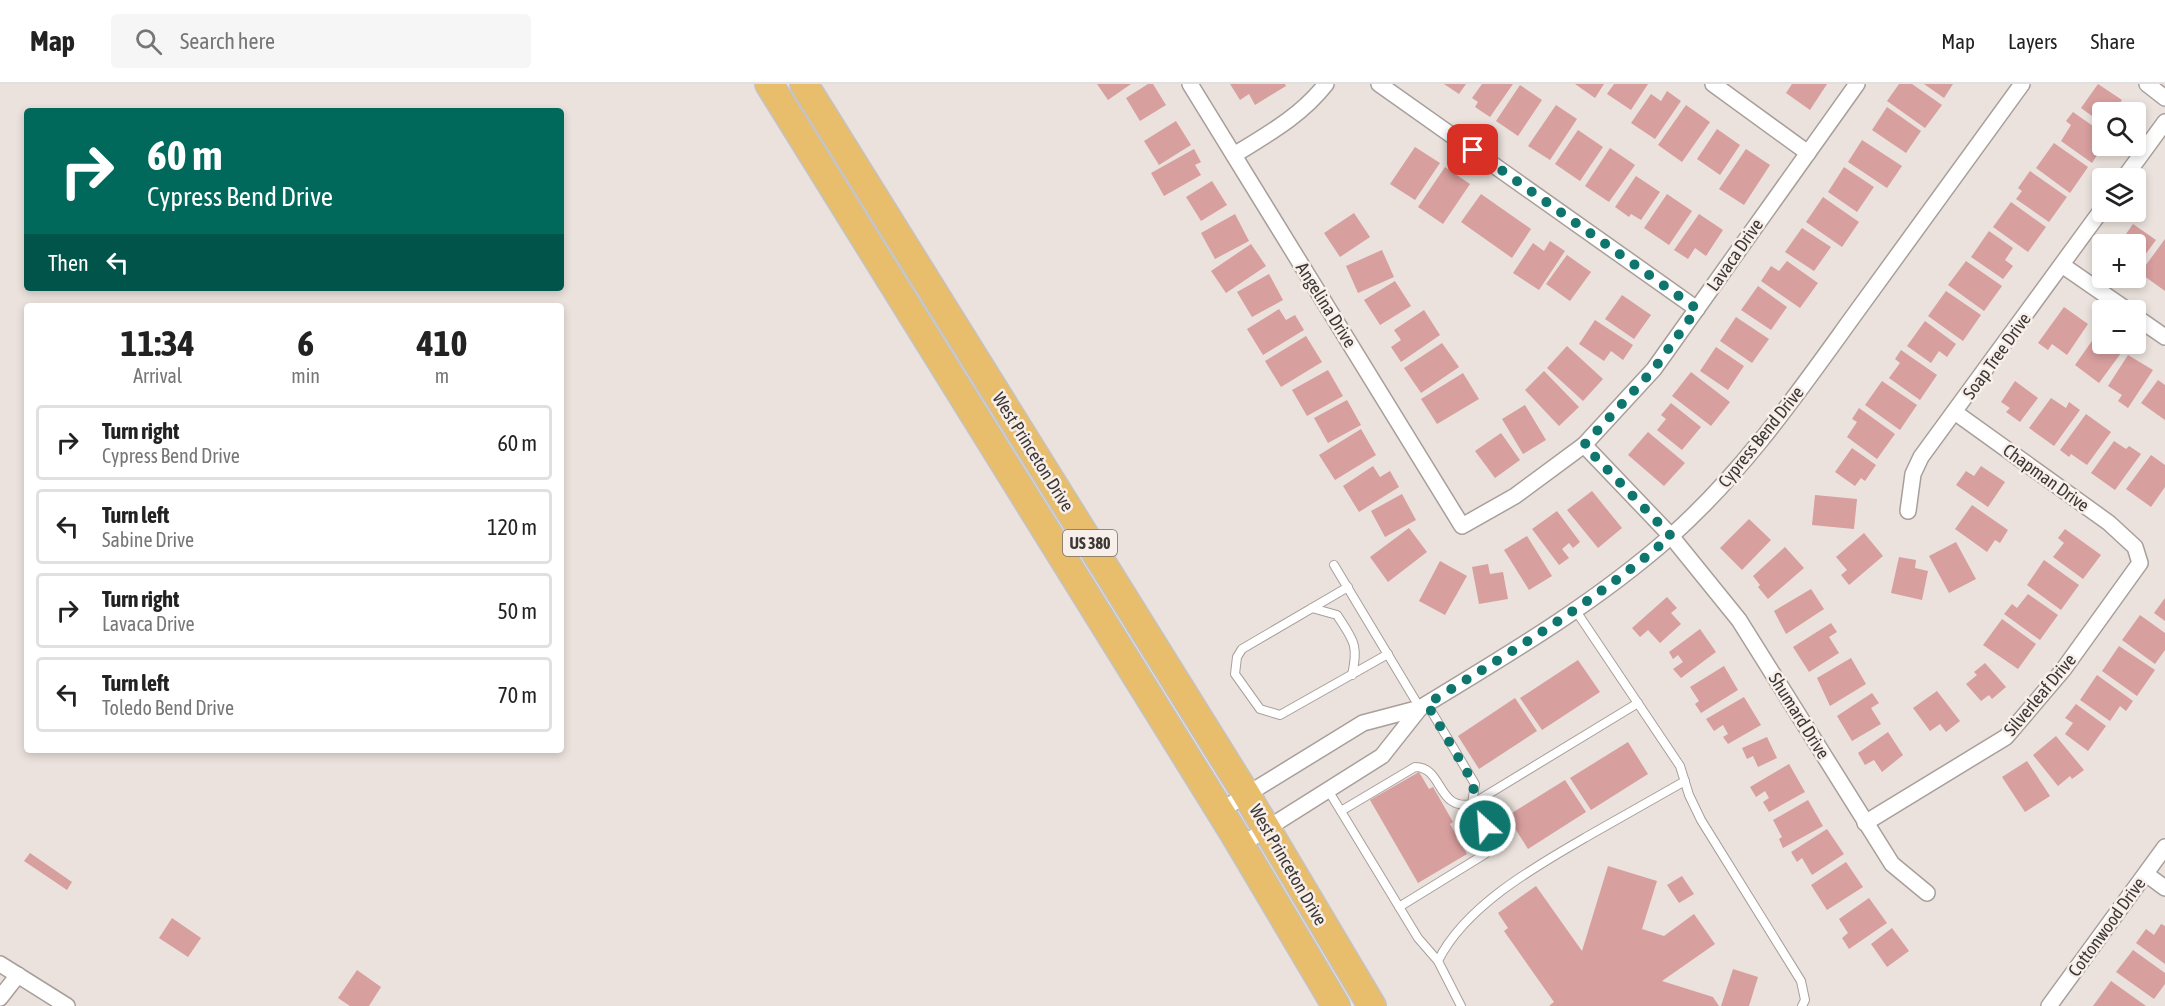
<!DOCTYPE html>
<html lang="en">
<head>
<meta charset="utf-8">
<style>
	:root { --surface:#fff; --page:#f6f6f6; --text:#222; --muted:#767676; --line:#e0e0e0 }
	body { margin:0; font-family:"Asap Condensed",sans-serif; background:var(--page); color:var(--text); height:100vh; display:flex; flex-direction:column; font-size:22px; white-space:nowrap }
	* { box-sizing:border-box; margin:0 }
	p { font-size:20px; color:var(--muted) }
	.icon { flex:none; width:33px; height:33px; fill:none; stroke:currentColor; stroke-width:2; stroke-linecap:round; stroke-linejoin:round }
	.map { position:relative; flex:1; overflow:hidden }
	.panel { position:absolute; left:24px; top:219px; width:540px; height:450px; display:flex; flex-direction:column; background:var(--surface); border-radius:6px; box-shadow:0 3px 9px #0003 }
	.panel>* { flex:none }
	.top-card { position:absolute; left:24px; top:24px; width:540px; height:183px; border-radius:6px; box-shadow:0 3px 9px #0003; background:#00695c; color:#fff; overflow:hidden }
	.buttons { position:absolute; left:2092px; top:18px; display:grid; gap:12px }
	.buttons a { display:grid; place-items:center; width:54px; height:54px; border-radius:6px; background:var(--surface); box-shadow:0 3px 9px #0003; font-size:30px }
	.pin { position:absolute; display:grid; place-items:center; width:51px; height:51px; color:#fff; margin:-26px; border-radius:12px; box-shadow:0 3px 9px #0006 }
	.me { position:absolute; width:66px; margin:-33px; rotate:334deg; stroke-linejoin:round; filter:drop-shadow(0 0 4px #0008) }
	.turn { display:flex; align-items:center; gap:21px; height:126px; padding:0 24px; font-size:27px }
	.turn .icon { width:78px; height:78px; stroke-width:2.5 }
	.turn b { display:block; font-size:42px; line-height:51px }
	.then { display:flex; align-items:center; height:57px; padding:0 24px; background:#0003; gap:12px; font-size:22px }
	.eta { display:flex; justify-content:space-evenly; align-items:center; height:102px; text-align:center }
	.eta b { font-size:36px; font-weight:700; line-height:42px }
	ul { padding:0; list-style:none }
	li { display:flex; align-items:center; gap:18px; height:75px; margin:0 12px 9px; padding:0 12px; border:3px solid var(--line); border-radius:6px }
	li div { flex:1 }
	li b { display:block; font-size:22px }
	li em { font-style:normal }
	header { display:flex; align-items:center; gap:36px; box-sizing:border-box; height:84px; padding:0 30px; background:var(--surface); border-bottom:2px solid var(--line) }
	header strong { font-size:28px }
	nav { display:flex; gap:33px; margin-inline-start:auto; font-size:21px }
	.search { width:420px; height:54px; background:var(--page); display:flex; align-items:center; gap:15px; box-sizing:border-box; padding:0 21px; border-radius:6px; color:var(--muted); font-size:22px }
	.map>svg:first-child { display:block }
	.building { fill:#d79f9e }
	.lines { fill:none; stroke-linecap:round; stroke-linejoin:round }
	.lane-casing { stroke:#a89f9b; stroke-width:10 }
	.street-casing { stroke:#a89f9b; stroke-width:18 }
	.highway-casing { stroke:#c4c3c3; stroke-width:30 }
	.lane { stroke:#fff; stroke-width:8 }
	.street { stroke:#fff; stroke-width:15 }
	.highway { stroke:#e8bd6b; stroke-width:27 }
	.route { stroke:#0f766e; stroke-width:10; stroke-dasharray:0 18 }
	.labels { text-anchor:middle; stroke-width:5; stroke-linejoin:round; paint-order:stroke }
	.shield { fill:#f8efea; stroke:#746f6c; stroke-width:1.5 }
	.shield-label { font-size:16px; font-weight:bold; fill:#3c3836 }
	.street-label { font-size:18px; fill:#3c3836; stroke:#f8efea }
</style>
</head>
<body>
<header>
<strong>Map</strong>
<div class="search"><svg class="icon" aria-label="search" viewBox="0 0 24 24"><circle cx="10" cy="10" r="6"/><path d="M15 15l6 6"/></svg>Search here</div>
<nav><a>Map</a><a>Layers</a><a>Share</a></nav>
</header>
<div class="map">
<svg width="2165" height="922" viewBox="0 0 2165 922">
	<rect width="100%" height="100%" fill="#ebe2dd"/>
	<g class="building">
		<polygon points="1097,0 1131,0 1108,16"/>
		<polygon points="1148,0 1153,0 1166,21 1140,37 1126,14"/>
		<polygon points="1230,0 1285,0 1286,2 1255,21 1249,10 1240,16"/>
		<polygon points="1444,0 1466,0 1459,10"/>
		<polygon points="1482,0 1513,0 1490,33 1475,23 1478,18 1472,14"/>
		<polygon points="1575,0 1604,0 1595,14"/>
		<polygon points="1614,0 1648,0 1631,26 1607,10"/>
		<polygon points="1792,0 1827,0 1810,26 1786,9"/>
		<polygon points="1899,0 1912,0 1942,21 1925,44 1887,17"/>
		<polygon points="1924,0 1953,0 1944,14"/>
		<polygon points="2098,0 2122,16 2114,27 2116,28 2103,28 2103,40 2081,24"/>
		<polygon points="1520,1 1542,16 1518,52 1496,37"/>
		<polygon points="1667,7 1681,17 1655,55 1631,39 1651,10 1661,17"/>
		<polygon points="1556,21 1577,35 1550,76 1528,62"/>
		<polygon points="1686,21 1710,38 1682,78 1658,61"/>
		<polygon points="1887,23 1921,47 1906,69 1872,46"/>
		<polygon points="2073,28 2103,49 2103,62 2092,79 2061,57 2071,41 2066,37"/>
		<polygon points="1176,37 1191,61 1159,81 1144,57"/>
		<polygon points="1717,45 1740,61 1720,91 1697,75"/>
		<polygon points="1578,46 1603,63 1580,97 1555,80"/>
		<polygon points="1862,56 1902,82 1887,104 1848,78"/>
		<polygon points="2054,59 2088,83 2070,109 2036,84"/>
		<polygon points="1415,63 1440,79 1415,116 1390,100"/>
		<polygon points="1610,64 1635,81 1609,118 1585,102"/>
		<polygon points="1194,65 1201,78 1195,81 1201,91 1164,112 1151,89"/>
		<polygon points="1746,65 1770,81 1744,121 1719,105"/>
		<polygon points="1445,83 1470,100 1443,140 1418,123"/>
		<polygon points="1844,83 1874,103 1857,128 1828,108"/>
		<polygon points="2030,87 2067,113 2049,138 2016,115 2022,107 2018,104"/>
		<polygon points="1636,92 1660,108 1641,136 1631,130 1629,133 1615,123"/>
		<polygon points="1212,97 1227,121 1201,137 1186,113"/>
		<polygon points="1481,110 1531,145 1512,174 1461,138"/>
		<polygon points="1667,110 1692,127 1669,161 1644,144"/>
		<polygon points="1823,113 1859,138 1842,163 1806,138"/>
		<polygon points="2011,118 2046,143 2028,168 1993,143"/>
		<polygon points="1354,129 1370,153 1340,173 1324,149"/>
		<polygon points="1235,130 1249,157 1215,175 1201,149"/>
		<polygon points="1699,130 1723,146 1706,172 1695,164 1688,175 1674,166"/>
		<polygon points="2133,140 2156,156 2136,183 2136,160 2119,160"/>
		<polygon points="1802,144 1831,163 1814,187 1785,168"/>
		<polygon points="1989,147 2013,164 2005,176 2013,182 2003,195 1971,173"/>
		<polygon points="2165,155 2165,207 2140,189"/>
		<polygon points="1550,157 1565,167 1539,206 1513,189 1533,159 1544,167"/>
		<polygon points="1251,160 1266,182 1226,209 1211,187"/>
		<polygon points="1382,166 1394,193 1358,209 1346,182"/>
		<polygon points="1567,171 1591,188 1570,217 1546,200"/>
		<polygon points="1787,177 1818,199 1800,224 1761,197 1771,182 1779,187"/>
		<polygon points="1966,177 2002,202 1984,227 1948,201"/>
		<polygon points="1269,190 1283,216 1252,233 1237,208"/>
		<polygon points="1395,197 1411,222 1380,241 1364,216"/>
		<polygon points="1758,202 1787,223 1771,246 1741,226"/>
		<polygon points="1946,207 1981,231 1963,257 1928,232"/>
		<polygon points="1622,211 1651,231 1634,255 1605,235"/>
		<polygon points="2064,223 2088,240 2067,271 2052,260 2048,266 2038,259"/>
		<polygon points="1279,225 1286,236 1295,231 1304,246 1263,271 1247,245"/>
		<polygon points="1424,226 1440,251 1401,278 1391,263 1401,256 1394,246"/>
		<polygon points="1736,233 1769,255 1752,279 1720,257"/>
		<polygon points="1595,236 1633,261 1623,276 1611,267 1604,277 1579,260"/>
		<polygon points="1925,237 1956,260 1947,273 1939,267 1931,279 1907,262"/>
		<polygon points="2099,247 2103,250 2103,260 2116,260 2124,265 2099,299 2075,281"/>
		<polygon points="1306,252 1322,278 1281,303 1265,277"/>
		<polygon points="1442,259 1459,283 1421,309 1404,284"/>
		<polygon points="1567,262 1603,295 1583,317 1547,284"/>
		<polygon points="1716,263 1744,282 1728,306 1700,287"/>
		<polygon points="1901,266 1937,291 1920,316 1889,294 1900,279 1895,275"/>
		<polygon points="2128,271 2153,286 2128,324 2118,317 2122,311 2108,302"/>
		<polygon points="1328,286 1343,312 1307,332 1292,306"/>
		<polygon points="1544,287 1579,323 1559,342 1525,306"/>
		<polygon points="1691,288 1730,318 1711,342 1672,312"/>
		<polygon points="1463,289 1479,315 1437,340 1421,315"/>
		<polygon points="2158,296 2165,301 2165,336 2141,319"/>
		<polygon points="1882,297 1917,321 1900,346 1865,321"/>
		<polygon points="2015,297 2038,314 2020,338 2006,328 2010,324 2001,318"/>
		<polygon points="2051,314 2066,324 2069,318 2080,326 2054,362 2029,344"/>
		<polygon points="1347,316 1361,341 1328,359 1314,334"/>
		<polygon points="1671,319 1701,343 1682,366 1657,346 1666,335 1661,331"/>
		<polygon points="1525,321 1546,356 1523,370 1502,335"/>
		<polygon points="1859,324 1895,350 1877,375 1847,353 1857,338 1852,335"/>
		<polygon points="2086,330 2111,348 2087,381 2071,370 2069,373 2060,366"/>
		<polygon points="1361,345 1376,371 1335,396 1319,371"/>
		<polygon points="1648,348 1685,379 1664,402 1628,371"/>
		<polygon points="1501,349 1520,376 1495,394 1475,367"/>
		<polygon points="2114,357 2126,365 2129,362 2141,370 2115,406 2091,389"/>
		<polygon points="1852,364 1876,381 1865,397 1861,394 1855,402 1835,388"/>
		<polygon points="2151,371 2165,381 2165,403 2151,423 2126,405"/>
		<polygon points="1373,382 1380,393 1390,387 1399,403 1359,428 1343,402"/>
		<polygon points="1981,382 2005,398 1988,423 1956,401 1966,387 1974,392"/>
		<polygon points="1592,407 1622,444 1598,464 1567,426"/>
		<polygon points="1402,410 1416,436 1385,453 1371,427"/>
		<polygon points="1815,411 1857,415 1854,445 1812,441"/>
		<polygon points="1972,421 2008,446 2000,459 1995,456 1987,468 1955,445"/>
		<polygon points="1557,427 1580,458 1573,464 1569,459 1562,465 1569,474 1559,481 1532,445"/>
		<polygon points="1749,435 1771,456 1742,486 1720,464"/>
		<polygon points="1409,444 1427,468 1388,498 1370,473"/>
		<polygon points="2065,445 2101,471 2083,495 2053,473 2064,459 2058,454"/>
		<polygon points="1864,449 1883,472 1849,501 1841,491 1847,486 1836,473"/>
		<polygon points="1527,452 1552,492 1529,506 1504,466"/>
		<polygon points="1956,458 1976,495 1949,509 1929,472"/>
		<polygon points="1785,463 1804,484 1768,515 1758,503 1760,501 1753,492"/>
		<polygon points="1899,473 1916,476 1915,484 1928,487 1922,516 1891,509"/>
		<polygon points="2044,476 2079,501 2061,526 2027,501"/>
		<polygon points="1440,477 1467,492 1445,531 1419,517"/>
		<polygon points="1488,480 1490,490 1503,488 1508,515 1479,520 1472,483"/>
		<polygon points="1811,505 1824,525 1786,550 1774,527"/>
		<polygon points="2028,510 2058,531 2040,556 2004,530 2012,520 2017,524"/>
		<polygon points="1667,513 1677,524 1671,529 1681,540 1660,559 1648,546 1640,553 1632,544"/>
		<polygon points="2165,514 2165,537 2154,529"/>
		<polygon points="2140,531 2165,549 2165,566 2155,580 2122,556"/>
		<polygon points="2002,535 2036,560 2018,585 1983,561"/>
		<polygon points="1831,539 1837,548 1829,553 1839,569 1809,588 1793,563"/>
		<polygon points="1700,545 1716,568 1681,594 1673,585 1683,578 1678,571 1673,575 1669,568"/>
		<polygon points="2119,562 2155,586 2137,612 2102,587"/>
		<polygon points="1851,574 1866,600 1830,622 1817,594"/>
		<polygon points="1578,576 1600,608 1542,646 1520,614"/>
		<polygon points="1985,579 2006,603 1992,615 1989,611 1981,617 1966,600 1977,591 1974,588"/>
		<polygon points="1724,582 1738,606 1701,629 1695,620 1699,617 1690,603"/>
		<polygon points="2097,591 2133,617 2126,627 2120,622 2110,637 2080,616"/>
		<polygon points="1937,607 1960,637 1946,648 1940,640 1930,647 1913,624"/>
		<polygon points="1872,609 1879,619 1871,624 1881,640 1852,657 1837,632"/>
		<polygon points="1744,613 1761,641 1728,660 1723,653 1728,650 1723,641 1714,647 1706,635"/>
		<polygon points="1515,614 1537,647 1479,685 1458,652"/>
		<polygon points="2076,620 2106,642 2088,667 2065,650 2073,639 2065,634"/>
		<polygon points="1888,648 1903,671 1882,688 1874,676 1865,681 1858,669"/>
		<polygon points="2056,652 2084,686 2072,695 2070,692 2058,702 2033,671"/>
		<polygon points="1767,653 1777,674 1758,683 1753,672 1747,675 1742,664"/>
		<polygon points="1628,658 1648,690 1591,726 1570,694"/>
		<polygon points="2027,677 2050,712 2025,728 2002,693"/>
		<polygon points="1789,680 1805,708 1769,728 1763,718 1769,714 1765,707 1756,713 1750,703"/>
		<polygon points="1419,688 1429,705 1433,703 1453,738 1450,740 1467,770 1418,799 1370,716"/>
		<polygon points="1565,696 1586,728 1528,765 1507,732"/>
		<polygon points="1808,716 1823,742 1783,764 1779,755 1782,753 1773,736"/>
		<polygon points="1827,745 1844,770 1812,791 1802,774 1797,778 1791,768"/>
		<polygon points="30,769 72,798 67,806 24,777"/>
		<polygon points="1846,778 1863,803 1827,826 1811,801"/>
		<polygon points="1608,782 1657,797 1642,845 1664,852 1694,830 1715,860 1662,897 1713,913 1719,922 1549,922 1554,918 1504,847 1508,844 1498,829 1536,802 1582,867"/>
		<polygon points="1682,792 1694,810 1679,819 1667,801"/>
		<polygon points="1869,814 1887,839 1849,865 1842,854 1848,849 1839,835"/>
		<polygon points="172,834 201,854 188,873 159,854"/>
		<polygon points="2161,840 2165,842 2165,880 2136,859 2146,845 2154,851"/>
		<polygon points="1892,844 1909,867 1887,883 1871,860"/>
		<polygon points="2133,866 2165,889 2165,900 2154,915 2116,888"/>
		<polygon points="1733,885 1758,893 1749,922 1721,922"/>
		<polygon points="357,886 381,903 369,922 350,922 338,914"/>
		<polygon points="2111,897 2146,922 2093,922"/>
	</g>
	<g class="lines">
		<g class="lane-casing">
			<g id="lane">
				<polyline points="1334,481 1420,624"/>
				<polyline points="1348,503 1242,565 1237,573 1235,590 1260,625 1280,631 1388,570"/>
				<path d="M1312,524L1337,531C1353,556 1359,560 1352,591"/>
				<polyline points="1576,527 1680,682 1689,711 1701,736 1801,897 1805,916 1802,922"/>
				<polyline points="1328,706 1418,854 1438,877"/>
				<path d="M1341,727L1415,683C1444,683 1436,727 1472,720L1475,700L1427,620"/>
				<polyline points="1399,823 1485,770 1492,753 1472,720 1638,619"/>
				<path d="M1461,922L1438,877C1465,822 1536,782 1588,752C1620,734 1653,715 1685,697"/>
			</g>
		</g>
		<g class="street-casing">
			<g id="street">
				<polyline points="1190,0 1462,442 1515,412 1584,361 1654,285 1857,0"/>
				<polyline points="1379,0 1697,225"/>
				<polyline points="1713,0 1808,69"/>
				<polyline points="2147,0 2165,14"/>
				<path d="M1234,71C1268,50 1301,32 1326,0"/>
				<polyline points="2124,94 2165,38"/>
				<polyline points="2062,181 2127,226"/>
				<polyline points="2136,233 2165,253"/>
				<polyline points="1584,361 1671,452 1739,536 1892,780 1927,809"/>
				<polyline points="1908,427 1913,390 1921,373 2103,124"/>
				<path d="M1420,624C1507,571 1594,520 1670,453C1743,388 1795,313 1852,234C1908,156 1965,78 2022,0"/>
				<polyline points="1220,727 1363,639 1420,624 1382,672 1241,761"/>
				<polyline points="1865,739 2006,653 2063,586 2140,479 2135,463 2109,439 1956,329"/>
				<polyline points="2146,790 2165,804"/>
				<polyline points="0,880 67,922"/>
				<polyline points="0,914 18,891"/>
				<polyline points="2049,922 2165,763"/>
			</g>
		</g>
		<g class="highway-casing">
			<g id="highway">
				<polyline points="769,0 1233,748 1336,922"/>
				<polyline points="804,0 1246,710 1372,922"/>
			</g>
		</g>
		<use href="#lane" class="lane"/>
		<use href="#street" class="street"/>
		<use href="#highway" class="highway"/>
	</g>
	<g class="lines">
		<path class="route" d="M1473,66L1697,225L1654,285L1584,361L1671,452C1594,518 1513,567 1427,620L1474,700L1472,720L1485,742"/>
	</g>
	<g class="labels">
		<rect class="shield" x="1063" y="446" width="54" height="26" rx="4.5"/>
		<g class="shield-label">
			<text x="1090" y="465">US 380</text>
		</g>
		<g class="street-label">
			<text transform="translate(1735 171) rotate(-55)" y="6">Lavaca Drive</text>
			<text transform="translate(1326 221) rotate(58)" y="6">Angelina Drive</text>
			<text transform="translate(1997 272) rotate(-54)" y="6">Soap Tree Drive</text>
			<text transform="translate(1761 353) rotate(-51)" y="6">Cypress Bend Drive</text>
			<text transform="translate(1033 368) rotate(58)" y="6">West Princeton Drive</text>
			<text transform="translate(2046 394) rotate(36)" y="6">Chapman Drive</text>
			<text transform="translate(2040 611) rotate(-50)" y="6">Silverleaf Drive</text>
			<text transform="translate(1799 632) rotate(58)" y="6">Shumard Drive</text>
			<text transform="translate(1288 781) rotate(60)" y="6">West Princeton Drive</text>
			<text transform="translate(2107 843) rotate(-54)" y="6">Cottonwood Drive</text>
		</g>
	</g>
</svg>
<div class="buttons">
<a><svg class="icon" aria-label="search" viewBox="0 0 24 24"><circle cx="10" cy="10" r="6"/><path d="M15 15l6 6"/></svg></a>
<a><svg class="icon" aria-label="layers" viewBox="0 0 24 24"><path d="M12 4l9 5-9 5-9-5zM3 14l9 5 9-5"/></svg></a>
<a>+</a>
<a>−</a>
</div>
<div class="pin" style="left:1473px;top:66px;background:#d93025"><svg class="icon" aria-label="arrive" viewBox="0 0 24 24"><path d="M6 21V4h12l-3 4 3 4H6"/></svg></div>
<svg class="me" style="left:1485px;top:742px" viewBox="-20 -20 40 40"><circle r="17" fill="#0f766e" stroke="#fff" stroke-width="3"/><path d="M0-11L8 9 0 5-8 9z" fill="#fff"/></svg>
<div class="top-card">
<div class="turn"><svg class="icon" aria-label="right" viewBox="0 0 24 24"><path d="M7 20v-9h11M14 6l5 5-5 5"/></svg><div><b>60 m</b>Cypress Bend Drive</div></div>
<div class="then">Then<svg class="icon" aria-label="left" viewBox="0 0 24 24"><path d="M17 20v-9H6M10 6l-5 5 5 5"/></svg></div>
</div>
<section class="panel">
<div class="eta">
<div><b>11:34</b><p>Arrival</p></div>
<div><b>6</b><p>min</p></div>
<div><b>410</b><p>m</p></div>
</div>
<ul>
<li><svg class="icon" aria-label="right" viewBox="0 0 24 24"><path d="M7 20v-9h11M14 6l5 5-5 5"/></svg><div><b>Turn right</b><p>Cypress Bend Drive</p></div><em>60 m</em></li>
<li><svg class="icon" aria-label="left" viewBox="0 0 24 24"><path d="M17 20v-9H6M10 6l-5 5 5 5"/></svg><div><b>Turn left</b><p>Sabine Drive</p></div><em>120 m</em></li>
<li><svg class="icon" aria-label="right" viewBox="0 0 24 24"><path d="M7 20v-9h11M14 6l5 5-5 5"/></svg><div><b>Turn right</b><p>Lavaca Drive</p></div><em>50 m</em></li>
<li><svg class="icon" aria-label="left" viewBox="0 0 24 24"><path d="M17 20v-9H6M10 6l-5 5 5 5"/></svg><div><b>Turn left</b><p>Toledo Bend Drive</p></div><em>70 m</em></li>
</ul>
</section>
</div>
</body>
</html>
